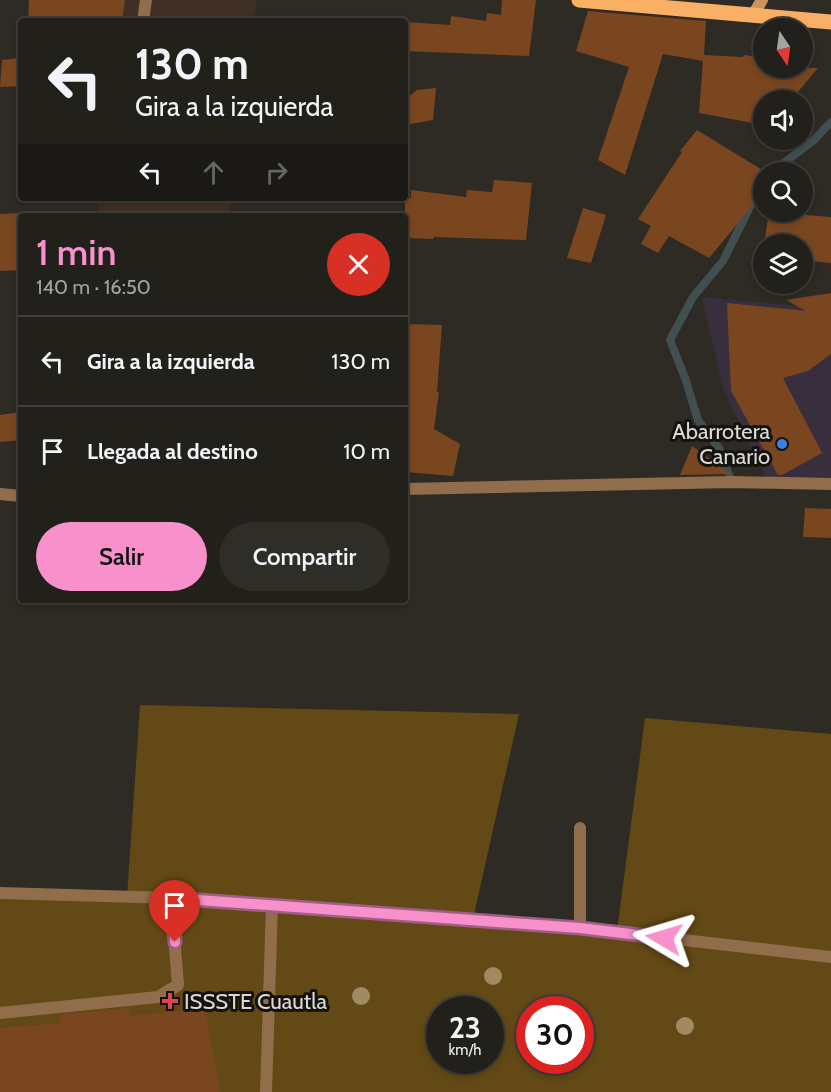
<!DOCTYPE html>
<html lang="es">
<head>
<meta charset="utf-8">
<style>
	:root { --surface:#22201b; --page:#2e2d28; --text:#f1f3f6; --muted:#a2a3a3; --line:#3f3e3a; --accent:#f890cc }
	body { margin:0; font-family:Cabin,sans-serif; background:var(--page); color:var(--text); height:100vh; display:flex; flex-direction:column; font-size:22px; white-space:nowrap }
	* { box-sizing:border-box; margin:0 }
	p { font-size:20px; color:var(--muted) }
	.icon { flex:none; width:33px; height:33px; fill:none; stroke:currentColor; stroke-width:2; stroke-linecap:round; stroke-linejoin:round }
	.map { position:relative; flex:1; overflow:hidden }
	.drawer { position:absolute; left:18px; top:213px; width:390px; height:390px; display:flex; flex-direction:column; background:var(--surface); border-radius:6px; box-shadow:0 3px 9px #0003,0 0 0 2px var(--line) }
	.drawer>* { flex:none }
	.guide { position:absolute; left:18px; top:18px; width:390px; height:183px; border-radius:6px; box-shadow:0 3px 9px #0003,0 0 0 2px var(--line); background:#22201b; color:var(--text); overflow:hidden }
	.needle { width:39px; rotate:167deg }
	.buttons { position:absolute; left:753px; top:18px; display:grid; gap:12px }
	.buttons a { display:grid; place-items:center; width:60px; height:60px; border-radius:50%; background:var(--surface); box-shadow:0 3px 9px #0003,0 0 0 2px var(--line); font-size:30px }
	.speed { position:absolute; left:426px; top:996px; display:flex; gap:12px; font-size:30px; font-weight:700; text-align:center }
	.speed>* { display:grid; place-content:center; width:78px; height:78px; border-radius:50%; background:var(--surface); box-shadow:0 3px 9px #0003,0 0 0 2px var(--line); line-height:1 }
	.speed small { font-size:15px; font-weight:400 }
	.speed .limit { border:9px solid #d22; background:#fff; color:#111 }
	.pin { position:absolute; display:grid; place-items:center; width:51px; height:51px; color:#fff; margin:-62px -26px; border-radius:50% 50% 50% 0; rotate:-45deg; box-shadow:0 0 6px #0007 }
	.pin .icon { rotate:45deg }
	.me { position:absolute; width:66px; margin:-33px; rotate:277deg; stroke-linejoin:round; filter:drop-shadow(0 0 4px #0008) }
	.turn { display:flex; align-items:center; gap:21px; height:126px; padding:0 18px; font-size:27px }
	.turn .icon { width:78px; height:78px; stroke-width:2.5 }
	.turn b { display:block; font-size:42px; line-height:51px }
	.lanes { display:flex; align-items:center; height:57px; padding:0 18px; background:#0003; justify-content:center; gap:30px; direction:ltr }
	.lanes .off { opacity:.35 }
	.round { display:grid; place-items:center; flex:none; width:63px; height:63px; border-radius:32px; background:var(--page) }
	.overview { display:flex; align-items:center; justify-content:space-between; height:102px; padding:0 18px }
	h1 { font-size:36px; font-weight:600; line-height:45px; color:var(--accent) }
	.button { display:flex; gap:12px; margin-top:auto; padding:12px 18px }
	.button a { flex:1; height:69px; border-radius:36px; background:var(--accent); color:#111; font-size:24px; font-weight:600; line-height:69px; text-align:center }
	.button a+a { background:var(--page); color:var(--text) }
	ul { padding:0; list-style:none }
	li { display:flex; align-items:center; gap:18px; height:90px; padding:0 18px; border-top:2px solid var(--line) }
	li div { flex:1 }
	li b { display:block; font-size:22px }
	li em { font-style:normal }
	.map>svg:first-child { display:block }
	.commercial { fill:#392e3d }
	.medical { fill:#3f2f24 }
	.green { fill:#634915; fill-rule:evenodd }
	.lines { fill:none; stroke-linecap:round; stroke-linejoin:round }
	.stream { stroke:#424f51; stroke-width:8 }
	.building { fill:#7a4620 }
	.service { stroke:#916e4b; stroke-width:12 }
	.minor { stroke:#916e4b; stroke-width:12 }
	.secondary { stroke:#cc935a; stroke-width:12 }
	.primary { stroke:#f9af64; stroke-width:15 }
	.tree { fill:#a08a62 }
	.route-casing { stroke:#a15e85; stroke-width:15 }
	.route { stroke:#f890cc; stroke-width:10 }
	.shop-dot { fill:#3f7fe0; stroke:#151310; stroke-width:2 }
	.health-dot { fill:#e0444e; stroke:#151310; stroke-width:2 }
	.labels { text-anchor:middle; stroke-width:6; stroke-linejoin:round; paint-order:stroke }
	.poi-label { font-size:22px; fill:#dcdad5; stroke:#151310; text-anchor:end }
</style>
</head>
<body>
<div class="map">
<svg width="831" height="1092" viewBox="0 0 831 1092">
	<rect width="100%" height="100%" fill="#2e2b24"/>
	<polygon class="commercial" points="702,297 831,309 831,484 768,481 723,389"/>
	<g class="medical">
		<polygon points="125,0 257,0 254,21 122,21"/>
		<polygon points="99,198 232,198 229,216 97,216"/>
	</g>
	<path class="green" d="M140,705L519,714L473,919L617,931L645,718L831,734V1092H0V889L127,897ZM440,1010H490V1060H440ZM530,1010H580V1060H530Z"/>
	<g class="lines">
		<g class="stream">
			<polyline points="772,172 814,140 831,122"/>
			<polyline points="731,480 719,448 698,420 685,378 670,340 693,297 723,261 752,203"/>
		</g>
	</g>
	<g class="building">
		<polygon points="29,0 125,0 122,21 28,21"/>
		<polygon points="502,0 536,0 529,56 405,51 405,22 450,25 451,16 486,21 487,13 501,15"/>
		<polygon points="588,11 706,21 704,55 742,57 745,55 764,58 764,68 818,68 791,100 764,100 764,125 699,113 703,61 663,54 625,175 598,160 629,67 576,51"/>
		<polygon points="21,58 21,86 0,87 2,60"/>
		<polygon points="436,88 433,120 405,125 405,104 407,98 417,90"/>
		<polygon points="697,130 764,171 764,192 709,258 669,236 658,253 641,244 651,226 638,219 682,152 680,151"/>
		<polygon points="494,180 532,183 526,240 434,237 433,239 405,238 405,198 411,198 411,190 466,197 467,190 492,192"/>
		<polygon points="583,208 606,215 591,263 567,258"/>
		<polygon points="769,212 831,217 831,263 802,260 802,244 764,244"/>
		<polygon points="21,213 21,270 0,271 0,214"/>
		<polygon points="831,293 831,354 808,371 783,378 822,453 782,475 778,475 731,391 727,303 806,311 786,300"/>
		<polygon points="405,324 442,325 437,392 439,392 434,429 460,444 453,476 405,472 405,404 408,404 405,367"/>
		<polygon points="21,412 21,440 0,442 0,415"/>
		<polygon points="692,446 731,474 680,475"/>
		<polygon points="805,508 831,509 831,538 803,537"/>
		<polygon points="129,1008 130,1016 205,1008 220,1092 0,1092 0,1028 60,1023 60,1015"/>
	</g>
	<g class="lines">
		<g class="service">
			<polyline points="0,1013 158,997 178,985 171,898"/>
			<polyline points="266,1092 272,905"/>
		</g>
		<g class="minor">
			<polyline points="143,21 146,0"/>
			<polyline points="405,489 732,482 831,484"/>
			<polyline points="0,494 21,496"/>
			<polyline points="0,893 171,898 580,928 831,957"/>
			<polyline points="580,928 580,828"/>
		</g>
		<polyline class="secondary" points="753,15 762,0"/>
		<polyline class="primary" points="579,0 831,22"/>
	</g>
	<g class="tree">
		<circle cx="493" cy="976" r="9"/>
		<circle cx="361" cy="996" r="9"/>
		<circle cx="685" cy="1026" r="9"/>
	</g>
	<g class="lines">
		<g class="route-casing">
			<polyline id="route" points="175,942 171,898 580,928 664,938"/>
		</g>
		<use href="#route" class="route"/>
	</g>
	<circle class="shop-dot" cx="782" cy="444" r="6"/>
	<path class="health-dot" d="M167 992h6v6h6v6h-6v6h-6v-6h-6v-6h6z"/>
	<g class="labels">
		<g class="poi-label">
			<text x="770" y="439">Abarrotera<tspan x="770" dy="25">Canario</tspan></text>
			<text x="184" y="1009" text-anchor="start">ISSSTE Cuautla</text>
		</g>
	</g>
</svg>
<div class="buttons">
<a><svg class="needle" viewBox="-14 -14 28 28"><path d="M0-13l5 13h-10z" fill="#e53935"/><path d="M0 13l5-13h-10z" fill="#a2a3a3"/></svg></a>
<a><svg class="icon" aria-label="sound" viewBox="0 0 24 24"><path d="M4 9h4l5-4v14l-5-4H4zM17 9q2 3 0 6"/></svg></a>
<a><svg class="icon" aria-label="search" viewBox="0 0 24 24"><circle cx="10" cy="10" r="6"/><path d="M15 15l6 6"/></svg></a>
<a><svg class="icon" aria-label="layers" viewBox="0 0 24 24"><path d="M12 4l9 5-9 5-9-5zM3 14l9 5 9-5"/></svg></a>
</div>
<div class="speed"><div>23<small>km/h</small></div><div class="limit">30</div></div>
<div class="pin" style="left:175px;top:942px;background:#d93025"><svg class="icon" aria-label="arrive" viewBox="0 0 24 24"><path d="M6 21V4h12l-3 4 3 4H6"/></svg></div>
<svg class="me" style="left:664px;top:938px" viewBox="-20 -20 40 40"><path d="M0-17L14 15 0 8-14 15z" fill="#f890cc" stroke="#fff" stroke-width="4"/></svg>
<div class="guide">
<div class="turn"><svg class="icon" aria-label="left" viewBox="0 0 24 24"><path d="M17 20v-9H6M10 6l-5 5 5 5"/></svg><div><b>130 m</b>Gira a la izquierda</div></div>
<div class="lanes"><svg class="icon" aria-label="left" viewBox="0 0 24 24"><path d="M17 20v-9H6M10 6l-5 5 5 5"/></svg><svg class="icon off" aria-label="ahead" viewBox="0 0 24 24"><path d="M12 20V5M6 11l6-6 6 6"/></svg><svg class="icon off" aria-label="right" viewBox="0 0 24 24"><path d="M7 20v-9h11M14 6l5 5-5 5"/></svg></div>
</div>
<section class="drawer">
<div class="overview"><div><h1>1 min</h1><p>140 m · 16:50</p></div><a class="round" style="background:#d93025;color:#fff"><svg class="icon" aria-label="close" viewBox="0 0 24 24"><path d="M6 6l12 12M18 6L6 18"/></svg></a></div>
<ul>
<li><svg class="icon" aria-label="left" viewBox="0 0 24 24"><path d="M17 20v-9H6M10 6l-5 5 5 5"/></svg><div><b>Gira a la izquierda</b></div><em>130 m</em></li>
<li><svg class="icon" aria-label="arrive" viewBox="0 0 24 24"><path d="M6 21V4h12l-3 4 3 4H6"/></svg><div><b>Llegada al destino</b></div><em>10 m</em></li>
</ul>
<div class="button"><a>Salir</a><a>Compartir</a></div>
</section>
</div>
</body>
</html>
